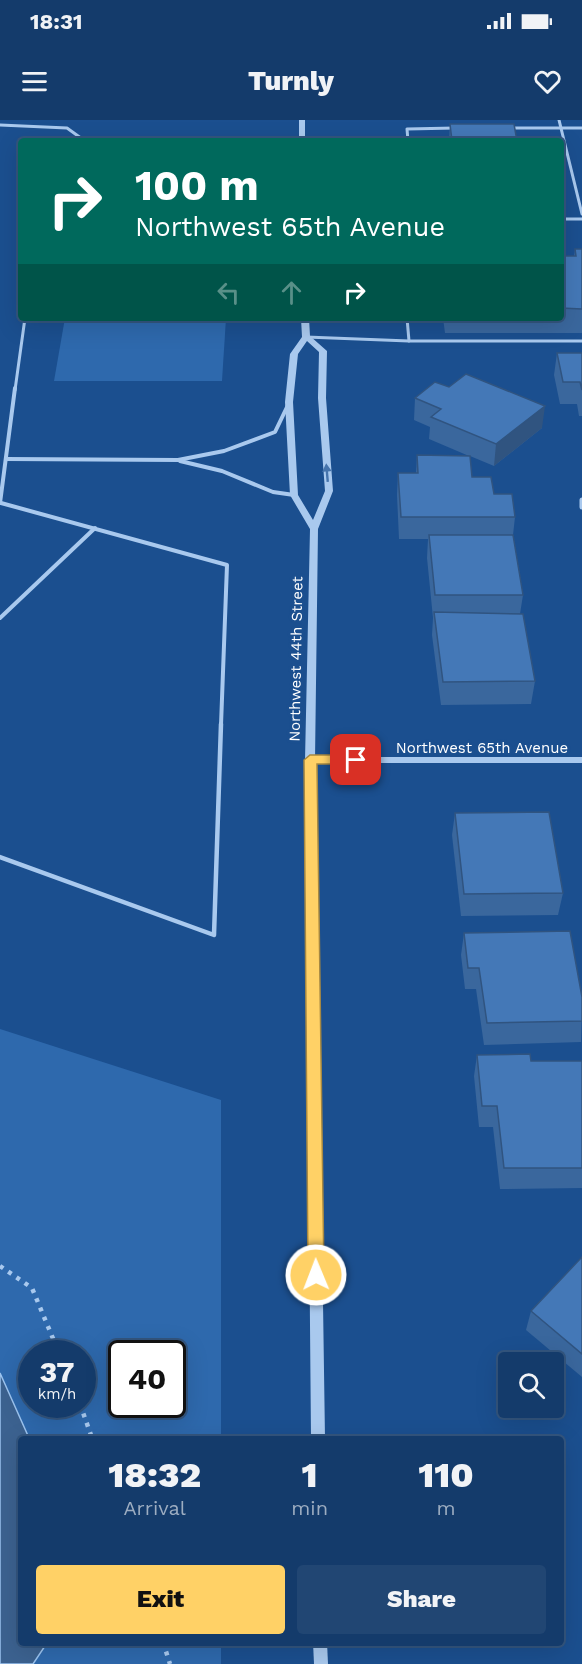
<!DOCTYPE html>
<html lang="en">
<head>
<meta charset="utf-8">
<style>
	:root { --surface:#143b6b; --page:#214673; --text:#f1f3f6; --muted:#9dadc1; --line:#33557e; --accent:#ffd166 }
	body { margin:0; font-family:"Work Sans",sans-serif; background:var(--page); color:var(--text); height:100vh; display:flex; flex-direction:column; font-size:22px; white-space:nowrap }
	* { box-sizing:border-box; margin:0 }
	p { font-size:20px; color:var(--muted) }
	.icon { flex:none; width:33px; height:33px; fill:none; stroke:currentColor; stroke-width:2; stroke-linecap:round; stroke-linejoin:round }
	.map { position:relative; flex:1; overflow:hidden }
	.panel { position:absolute; left:18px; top:1316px; width:546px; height:210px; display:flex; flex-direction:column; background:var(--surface); border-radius:6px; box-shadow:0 6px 24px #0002,0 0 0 2px var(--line) }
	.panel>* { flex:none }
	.hud { position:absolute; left:18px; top:18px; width:546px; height:183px; border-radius:6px; box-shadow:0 6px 24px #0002,0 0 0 2px var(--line); background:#00695c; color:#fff; overflow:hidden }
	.controls { position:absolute; left:498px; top:1232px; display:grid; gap:12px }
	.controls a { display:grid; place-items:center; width:66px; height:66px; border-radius:6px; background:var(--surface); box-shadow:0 6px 24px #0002,0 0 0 2px var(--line); font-size:30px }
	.speed { position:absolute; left:18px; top:1220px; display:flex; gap:12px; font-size:30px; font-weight:700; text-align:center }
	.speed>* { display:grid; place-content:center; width:78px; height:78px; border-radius:50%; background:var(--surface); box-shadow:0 6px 24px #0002,0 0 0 2px var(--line); line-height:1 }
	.speed small { font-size:15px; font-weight:400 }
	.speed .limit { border:3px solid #111; border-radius:9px; background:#fff; color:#111 }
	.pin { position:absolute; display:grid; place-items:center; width:51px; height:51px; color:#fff; margin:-26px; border-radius:12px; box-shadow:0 3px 9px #0006 }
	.me { position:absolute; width:66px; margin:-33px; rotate:359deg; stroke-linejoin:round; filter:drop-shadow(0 0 4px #0008) }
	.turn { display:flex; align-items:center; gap:21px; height:126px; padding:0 18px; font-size:27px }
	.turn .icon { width:78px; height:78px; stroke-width:2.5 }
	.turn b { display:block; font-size:42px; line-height:51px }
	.lanes { display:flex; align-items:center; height:57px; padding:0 18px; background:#0003; justify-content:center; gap:30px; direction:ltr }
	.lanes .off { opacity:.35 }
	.eta { display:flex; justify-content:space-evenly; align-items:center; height:102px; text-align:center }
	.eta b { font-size:36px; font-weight:800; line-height:42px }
	.primary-button { display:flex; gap:12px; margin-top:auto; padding:12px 18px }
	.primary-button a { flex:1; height:69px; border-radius:6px; background:var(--accent); color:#111; font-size:24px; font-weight:800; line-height:69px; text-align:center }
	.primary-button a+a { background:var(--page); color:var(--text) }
	.status { display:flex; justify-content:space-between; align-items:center; height:42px; padding:0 30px; background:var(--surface); direction:ltr }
	.status svg { height:16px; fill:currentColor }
	header { display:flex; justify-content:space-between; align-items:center; height:78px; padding:0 18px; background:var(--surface); font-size:27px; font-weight:800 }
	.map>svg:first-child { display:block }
	.green { fill:#2e69ad; fill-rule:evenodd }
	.water { fill:#3c6290; stroke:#9cc4f0; stroke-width:1.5 }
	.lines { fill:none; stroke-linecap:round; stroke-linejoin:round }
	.path { stroke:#a9c9ee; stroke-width:4.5; stroke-dasharray:4 6; stroke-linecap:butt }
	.service-far2 { stroke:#a9c9ee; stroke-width:3 }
	.service-far1 { stroke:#a9c9ee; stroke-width:4 }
	.service { stroke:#a9c9ee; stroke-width:4.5 }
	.minor-far1 { stroke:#a9c9ee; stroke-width:5 }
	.minor { stroke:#a9c9ee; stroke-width:6 }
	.tertiary { fill:#a9c9ee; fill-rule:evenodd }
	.wall { fill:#3a679d }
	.shaded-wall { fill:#305480 }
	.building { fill:#4478b7; stroke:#305480; stroke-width:1.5 }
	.oneway { fill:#4674ac }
	.route { fill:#ffd166; stroke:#a68842; stroke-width:1.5 }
	.labels { text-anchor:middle; stroke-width:6; stroke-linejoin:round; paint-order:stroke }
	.street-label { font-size:15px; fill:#fff; stroke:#1b4f8f }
</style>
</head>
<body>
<div class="status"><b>18:31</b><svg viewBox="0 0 49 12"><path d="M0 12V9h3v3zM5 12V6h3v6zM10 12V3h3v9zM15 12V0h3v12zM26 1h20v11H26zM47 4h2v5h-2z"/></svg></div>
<header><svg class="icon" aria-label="menu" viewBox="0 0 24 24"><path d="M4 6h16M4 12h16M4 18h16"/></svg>Turnly<svg class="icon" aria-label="heart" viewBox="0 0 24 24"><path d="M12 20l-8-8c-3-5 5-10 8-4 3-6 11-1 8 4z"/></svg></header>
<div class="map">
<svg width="582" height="1544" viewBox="0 0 582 1544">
	<rect width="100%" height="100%" fill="#1b4f8f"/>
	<g class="green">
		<polygon points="65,198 226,198 222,261 54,261"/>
		<path d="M0,909L221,980V1318H21V1522L221,1523V1544H0ZM32,1233H82V1284H32ZM122,1233H172V1284H122Z"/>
	</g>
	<polygon class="water" points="0,1253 29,1318 21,1318 21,1522 47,1523 33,1544 0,1544"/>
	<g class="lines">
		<g class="path">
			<polyline points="0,1146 32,1168 59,1233"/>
			<polyline points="80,1284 92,1318"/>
			<polyline points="163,1522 170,1544"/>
		</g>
		<g class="service-far2">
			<polyline points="559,0 582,94"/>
			<polyline points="0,5 67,8 85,21"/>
			<polyline points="508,8 582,8"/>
			<polyline points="408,21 407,9 455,8"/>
			<polyline points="561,99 582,99"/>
			<polyline points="407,198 409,221"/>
			<polyline points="306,217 409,221 582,221"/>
			<polyline points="15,270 25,198"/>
		</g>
		<g class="service-far1">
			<polyline points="6,339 178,340 224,331 275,312 288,285"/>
			<polyline points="180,341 222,351 273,372 294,375"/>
			<polyline points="0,383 15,268"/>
			<polyline points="1,383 227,445 221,605"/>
			<polyline points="0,498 95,408"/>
		</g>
		<polyline class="service" points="0,737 214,815 221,604"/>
		<polyline class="minor-far1" points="582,380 582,387"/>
		<polyline class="minor" points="310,640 582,640"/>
		<g class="tertiary">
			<rect x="299" y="0" width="6" height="21"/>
			<path d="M301,198H309L310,216L327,231L326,278L333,371L318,409L315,640L325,1318H311L305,640L310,409L290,375L285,282L290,234L302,217ZM307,221L319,232L318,278L325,371L313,400L298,375L293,282L298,234Z"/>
			<polygon points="313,1522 327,1522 328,1544 314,1544"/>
		</g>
	</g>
	<g class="wall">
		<polygon points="450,4 517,21 449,21"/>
		<polygon points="575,129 582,129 582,213 445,213 443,198 561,198 561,136 574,136"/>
		<polygon points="557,233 582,233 582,296 579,296 577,284 560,284 554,255"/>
		<polygon points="415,278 542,308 494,346 470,336 472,357 494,374 515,397 513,415 523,475 520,494 535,561 531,584 441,585 432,515 433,498 427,438 428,419 399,419 397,375 398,353 416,353 417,335 469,336 429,319 430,307 414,300"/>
		<polygon points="455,693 563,773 558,795 461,796 452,715"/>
		<polygon points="464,813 582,877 581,922 484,925 476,869 465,869 461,835"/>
		<polygon points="477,935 531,941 582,941 582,1068 500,1069 493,1007 479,1007 474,956"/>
		<polygon points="582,1137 582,1257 526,1210 531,1191"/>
	</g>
	<polygon class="shaded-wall" points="545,286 542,308 494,346 496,324"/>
	<g class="building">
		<polygon points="450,4 514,4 517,21 452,21"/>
		<polygon points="575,129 582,129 582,189 561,188 561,136 576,136"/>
		<polygon points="557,233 582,233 582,270 580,262 563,262"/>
		<polygon points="466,254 545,286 496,324 431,297 441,289 415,278 435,262 449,267"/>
		<polygon points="417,335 470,336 472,357 491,357 494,374 512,374 515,397 401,397 398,353 418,353"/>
		<polygon points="429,415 513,415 523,475 435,475"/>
		<polygon points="434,492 523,494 535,561 443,562"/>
		<polygon points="549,692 563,773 464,774 455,693"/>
		<polygon points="570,811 582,877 582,901 487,903 479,848 468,848 464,813"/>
		<polygon points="530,934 531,941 582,941 582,1048 504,1048 497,986 482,986 477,935"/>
		<polygon points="582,1137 582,1234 531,1191"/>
	</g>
	<defs><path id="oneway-solid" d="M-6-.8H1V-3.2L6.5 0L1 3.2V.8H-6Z" transform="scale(1.5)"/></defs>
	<use class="oneway" href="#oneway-solid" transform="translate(327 353) rotate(-95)"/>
	<polygon class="route" points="310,635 356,635 362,640 356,644 317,644 324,1155 322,1160 316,1162 310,1160 308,1155 304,640"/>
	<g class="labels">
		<g class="street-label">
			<text transform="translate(296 539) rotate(-89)" y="5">Northwest 44th Street</text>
			<text x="482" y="633">Northwest 65th Avenue</text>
		</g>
	</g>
</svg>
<div class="controls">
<a><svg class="icon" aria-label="search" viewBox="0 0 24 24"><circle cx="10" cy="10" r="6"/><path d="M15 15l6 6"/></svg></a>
</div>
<div class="speed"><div>37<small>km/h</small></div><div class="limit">40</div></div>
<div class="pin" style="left:356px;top:640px;background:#d93025"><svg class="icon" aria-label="arrive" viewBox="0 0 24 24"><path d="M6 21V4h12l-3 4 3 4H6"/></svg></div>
<svg class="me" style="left:316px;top:1155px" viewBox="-20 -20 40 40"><circle r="17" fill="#ffd166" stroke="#fff" stroke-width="3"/><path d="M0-11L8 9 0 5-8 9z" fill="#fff"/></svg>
<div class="hud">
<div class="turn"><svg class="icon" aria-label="right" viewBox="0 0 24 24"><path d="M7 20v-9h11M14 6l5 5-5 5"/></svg><div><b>100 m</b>Northwest 65th Avenue</div></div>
<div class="lanes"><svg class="icon off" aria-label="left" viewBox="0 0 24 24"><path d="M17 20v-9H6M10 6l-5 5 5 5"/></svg><svg class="icon off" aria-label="ahead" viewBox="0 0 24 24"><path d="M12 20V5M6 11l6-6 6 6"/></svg><svg class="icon" aria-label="right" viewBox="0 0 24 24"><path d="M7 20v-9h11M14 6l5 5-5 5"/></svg></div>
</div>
<section class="panel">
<div class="eta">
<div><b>18:32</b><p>Arrival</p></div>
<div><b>1</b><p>min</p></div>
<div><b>110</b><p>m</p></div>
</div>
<div class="primary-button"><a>Exit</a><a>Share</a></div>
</section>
</div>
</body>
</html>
